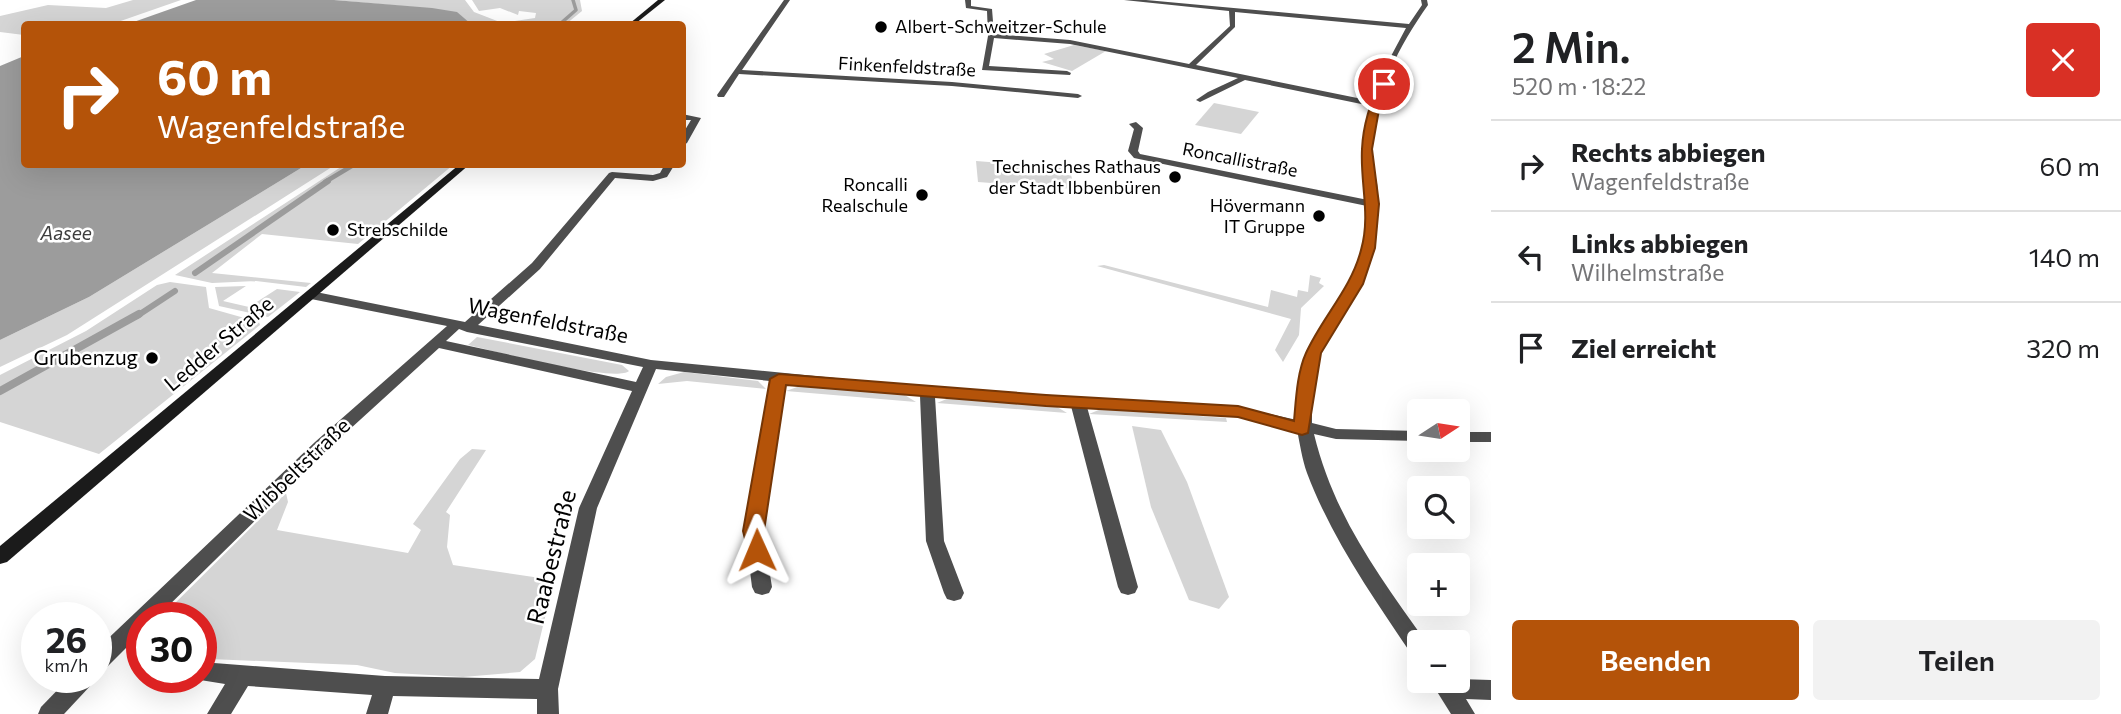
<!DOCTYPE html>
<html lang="de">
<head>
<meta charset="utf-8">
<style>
	:root { --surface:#fff; --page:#f2f2f2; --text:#202124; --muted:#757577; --line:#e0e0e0; --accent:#b45309 }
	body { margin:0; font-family:Commissioner,sans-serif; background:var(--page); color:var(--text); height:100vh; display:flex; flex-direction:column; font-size:26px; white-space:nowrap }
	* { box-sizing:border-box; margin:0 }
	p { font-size:23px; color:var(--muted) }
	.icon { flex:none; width:38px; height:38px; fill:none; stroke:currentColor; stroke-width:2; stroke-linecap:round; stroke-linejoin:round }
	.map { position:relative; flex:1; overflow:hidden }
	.side { display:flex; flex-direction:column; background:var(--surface); width:630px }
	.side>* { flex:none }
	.banner { position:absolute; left:21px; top:21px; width:665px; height:147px; border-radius:7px; box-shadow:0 7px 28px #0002; background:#b45309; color:#fff; overflow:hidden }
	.needle { width:46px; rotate:78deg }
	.buttons { position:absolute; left:1407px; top:399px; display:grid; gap:14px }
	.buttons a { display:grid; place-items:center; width:63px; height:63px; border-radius:7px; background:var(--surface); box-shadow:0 7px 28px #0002; font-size:35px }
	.speed { position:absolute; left:21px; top:602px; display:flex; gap:14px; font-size:35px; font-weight:700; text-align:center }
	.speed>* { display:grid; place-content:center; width:91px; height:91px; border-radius:50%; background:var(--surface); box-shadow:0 7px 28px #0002; line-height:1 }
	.speed small { font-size:18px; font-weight:400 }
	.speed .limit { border:10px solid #d22; background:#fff; color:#111 }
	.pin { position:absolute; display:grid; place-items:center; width:60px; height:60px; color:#fff; margin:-30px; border:4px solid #fff; border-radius:50%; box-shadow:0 2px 7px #0007 }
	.me { position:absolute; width:77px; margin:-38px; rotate:359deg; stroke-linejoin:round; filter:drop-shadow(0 0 5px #0008) }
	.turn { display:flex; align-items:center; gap:24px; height:147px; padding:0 21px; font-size:32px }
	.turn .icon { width:91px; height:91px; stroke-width:2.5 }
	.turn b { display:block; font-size:49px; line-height:60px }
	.round { display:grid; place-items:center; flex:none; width:74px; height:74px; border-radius:7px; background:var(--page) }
	.overview { display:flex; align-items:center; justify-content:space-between; height:119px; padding:0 21px }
	h1 { font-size:42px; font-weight:600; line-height:52px }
	.action { display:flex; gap:14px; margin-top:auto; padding:14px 21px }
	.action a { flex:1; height:80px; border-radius:7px; background:var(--accent); color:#fff; font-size:28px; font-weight:600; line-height:80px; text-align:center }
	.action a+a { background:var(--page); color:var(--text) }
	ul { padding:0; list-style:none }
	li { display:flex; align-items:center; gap:21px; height:91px; padding:0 21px; border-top:2px solid var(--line) }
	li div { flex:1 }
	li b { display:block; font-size:26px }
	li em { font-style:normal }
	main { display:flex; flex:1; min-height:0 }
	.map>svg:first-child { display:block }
	.green { fill:#d5d5d5 }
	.water { fill:#9c9c9c }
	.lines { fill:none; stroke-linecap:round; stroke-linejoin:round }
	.stream-far3 { stroke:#9c9c9c; stroke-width:3.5 }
	.stream-far2 { stroke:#9c9c9c; stroke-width:4.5 }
	.stream-far1 { stroke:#9c9c9c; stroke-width:6 }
	.stream { stroke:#9c9c9c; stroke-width:8 }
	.street { fill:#4e4e4e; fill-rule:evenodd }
	.secondary { fill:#1b1b1b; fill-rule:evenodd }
	.route { fill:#b45309; stroke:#753606; stroke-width:2 }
	.poi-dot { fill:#000; stroke:#fff; stroke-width:2.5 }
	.labels { text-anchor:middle; stroke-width:5; stroke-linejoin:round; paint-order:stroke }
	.far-poi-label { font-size:18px; fill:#000; stroke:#fff; text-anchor:end }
	.far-street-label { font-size:18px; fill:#000; stroke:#fff }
	.far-water-label { font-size:19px; font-style:italic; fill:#3d3d3d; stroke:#fff }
	.street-label { font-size:21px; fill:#000; stroke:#fff }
	.poi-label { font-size:21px; fill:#000; stroke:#fff; text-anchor:end }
	.near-street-label { font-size:24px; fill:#000; stroke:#fff }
</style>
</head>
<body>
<main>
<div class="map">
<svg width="1491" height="714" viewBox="0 0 1491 714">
	<rect width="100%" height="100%" fill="#fff"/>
	<g class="green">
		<polygon points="133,0 181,0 112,24 24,24 24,35 0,32 0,16 48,5 106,8"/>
		<polygon points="334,0 465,0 474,12 505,24 471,24 464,19 434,9"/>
		<polygon points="472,0 580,0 582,11 566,24 514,24 508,22 535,18 536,13 519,11 518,15 500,8 479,11"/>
		<polygon points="1074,45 1106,51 1072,71 1042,62 1054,59 1044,54"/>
		<polygon points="1214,103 1259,112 1241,134 1195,125"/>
		<polygon points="976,161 1069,168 1075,189 978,182"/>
		<polygon points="306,165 335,165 67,335 0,367 0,340 89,297"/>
		<polygon points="344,165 453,165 358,244 262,234 212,273 311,283 306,287 256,281 212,283 175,275"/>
		<polygon points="1104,265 1268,307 1271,290 1297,297 1298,290 1308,292 1310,275 1321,278 1319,283 1324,286 1301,308 1299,335 1283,362 1275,350 1291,319 1097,266"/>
		<polygon points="170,282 206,287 209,308 259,322 260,325 99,454 0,422 0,375 86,331 157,285"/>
		<polygon points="246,286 223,301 249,307 277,289 300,292 268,317 219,306 215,287"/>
		<path d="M477,337L622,365L629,371C615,383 493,351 468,345Z"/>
		<polygon points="684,372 758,381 766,389 687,381 658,384 666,377"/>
		<polygon points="800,386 903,394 916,402 786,391"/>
		<polygon points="949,398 1054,405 1067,413 937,403"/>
		<polygon points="1101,409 1226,418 1227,422 1089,414"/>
		<polygon points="1132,426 1161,430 1187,482 1229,597 1219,609 1189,600 1151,507"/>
		<polygon points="472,449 486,450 446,512 450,515 447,547 453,565 554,580 535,659 520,672 463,677 395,673 357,665 210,659 215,646 201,644 201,618 160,618 286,493 288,502 277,530 408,553 421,530 413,524 460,459"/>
	</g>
	<g class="water">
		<polygon points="196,0 334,0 432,8 457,12 471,24 128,24"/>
		<polygon points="24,56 24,164 306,165 89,297 0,340 0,66"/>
	</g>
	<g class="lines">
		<polyline class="stream-far3" points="560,24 576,10 573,0"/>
		<polyline class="stream-far2" points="325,182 355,164"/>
		<g class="stream-far1">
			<polyline points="195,273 328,181"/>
			<polyline points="137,316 175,291"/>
		</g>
		<polyline class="stream" points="0,391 139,314"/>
		<g class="street">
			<polygon points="784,0 790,0 742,70 952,82 1078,94 1082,96 1078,98 952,86 739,74 724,97 718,97 717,95"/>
			<path d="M965,0H971V6L992,9L994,34L1070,40L1189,64L1230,26L1229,11L1124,0H1146L1409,24L1422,5L1421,0H1427L1428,5C1399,46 1370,100 1372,152C1372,163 1375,173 1377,183C1380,207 1378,233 1372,257C1363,292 1335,317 1322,350C1312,374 1312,398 1312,423L1336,429L1419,431V441L1336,439L1314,434C1334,516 1378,574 1426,642H1419V658L1412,655C1373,597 1332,539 1307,473C1302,459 1300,444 1297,430L1238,417L1087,407L1138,587L1135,593L1128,595L1121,593L1118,587L1071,406L935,397L944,541L964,593L961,599L954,601L947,599L944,593L926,541L920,396L785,382L763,531L772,587L769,593L762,595L755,593L752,587L745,531L770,381L656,369L597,508L558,689L559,714H537V699L393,696L388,714H366L372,695L248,686L231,714H207L225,684L194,679L201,677V662L385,676L539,679L579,508L632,391L439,348L327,450L156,618H142V632L103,671L96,673V650L315,442L447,326L311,299L305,295L307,292L311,291L465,322L532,263L609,173L612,172L653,175L660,173L665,164H675L667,177L653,181L615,178L540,269L478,325L651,360L927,387L1238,407L1297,420V391L1307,352L1354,274L1363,245L1367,206L1134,158L1128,151L1134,129L1129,124L1136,122L1143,128L1138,151L1140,154L1368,200L1362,150L1371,106L1245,80L1200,102L1196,100L1208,92L1238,78L1070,44L994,38L989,66L1067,71L1071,73L1070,75L982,70L988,36L987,11L966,8ZM1235,12L1406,28L1382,73L1372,101L1196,65L1235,27ZM459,329L467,332L643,367L636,382L446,341Z"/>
			<polygon points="682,114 701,118 687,143 682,146 682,135 691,120 682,120"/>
			<rect x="1458" y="432" width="33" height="10"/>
			<polygon points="70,677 95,677 92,684 64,714 38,714 41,707"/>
			<polygon points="1458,679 1491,680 1491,700 1466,699 1475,714 1451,714 1431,682 1458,681"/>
		</g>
		<g class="secondary">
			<polygon points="658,0 665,0 635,24 629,24"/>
			<polygon points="460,164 470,164 7,562 0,564 0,546"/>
		</g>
	</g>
	<path class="route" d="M1381,82L1388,84L1380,104L1372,149L1379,204L1375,248L1363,284L1321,353L1308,433L1302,435L1238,417L1046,406L786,385L764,531L767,550L764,555H749L743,531L770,379L779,374L1046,395L1238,406L1294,421C1296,399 1297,373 1306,353C1323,316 1351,289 1361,250C1371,215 1360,183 1362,149C1363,127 1370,101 1381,82Z"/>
	<g class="poi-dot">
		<circle cx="881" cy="27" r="7"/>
		<circle cx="1175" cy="177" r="7"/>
		<circle cx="922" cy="195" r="7"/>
		<circle cx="1319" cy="216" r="7"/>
		<circle cx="333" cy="230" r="7"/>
		<circle cx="152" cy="358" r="7"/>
	</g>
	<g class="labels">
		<g class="far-poi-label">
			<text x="895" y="33" text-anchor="start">Albert-Schweitzer-Schule</text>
			<text x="1161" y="173">Technisches Rathaus<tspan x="1161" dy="21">der Stadt Ibbenbüren</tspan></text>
			<text x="908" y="191">Roncalli<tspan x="908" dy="21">Realschule</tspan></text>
			<text x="1305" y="212">Hövermann<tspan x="1305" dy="21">IT Gruppe</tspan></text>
			<text x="347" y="236" text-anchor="start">Strebschilde</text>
		</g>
		<g class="far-street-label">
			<text transform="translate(907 67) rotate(3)" y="6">Finkenfeldstraße</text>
			<text transform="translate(1240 160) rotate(11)" y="6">Roncallistraße</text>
		</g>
		<g class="far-water-label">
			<text x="66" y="240">Aasee</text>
		</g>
		<g class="street-label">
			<text transform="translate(548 321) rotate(11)" y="7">Wagenfeldstraße</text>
			<text transform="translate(219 344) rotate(-40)" y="7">Ledder Straße</text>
			<text transform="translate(297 470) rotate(-44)" y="7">Wibbeltstraße</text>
		</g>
		<g class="poi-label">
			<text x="138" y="365">Grubenzug</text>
		</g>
		<g class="near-street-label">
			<text transform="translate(552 557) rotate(-76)" y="8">Raabestraße</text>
		</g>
	</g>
</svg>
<div class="buttons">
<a><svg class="needle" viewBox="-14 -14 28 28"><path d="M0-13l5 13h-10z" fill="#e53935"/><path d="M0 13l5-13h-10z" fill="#757577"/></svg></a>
<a><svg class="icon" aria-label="search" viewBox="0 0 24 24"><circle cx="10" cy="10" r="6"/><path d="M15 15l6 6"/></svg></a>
<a>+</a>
<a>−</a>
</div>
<div class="speed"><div>26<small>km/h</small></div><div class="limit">30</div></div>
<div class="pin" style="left:1384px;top:84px;background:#d93025"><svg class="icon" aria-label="arrive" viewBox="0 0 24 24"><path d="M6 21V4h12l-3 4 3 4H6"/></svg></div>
<svg class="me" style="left:757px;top:550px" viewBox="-20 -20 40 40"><path d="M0-17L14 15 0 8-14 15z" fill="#b45309" stroke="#fff" stroke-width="4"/></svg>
<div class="banner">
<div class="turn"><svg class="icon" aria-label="right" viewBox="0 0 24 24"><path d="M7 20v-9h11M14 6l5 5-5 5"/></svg><div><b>60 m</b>Wagenfeldstraße</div></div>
</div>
</div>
<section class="side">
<div class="overview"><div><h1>2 Min.</h1><p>520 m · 18:22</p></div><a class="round" style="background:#d93025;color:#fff"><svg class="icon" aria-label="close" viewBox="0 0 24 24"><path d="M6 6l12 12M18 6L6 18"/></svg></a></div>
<ul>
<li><svg class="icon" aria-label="right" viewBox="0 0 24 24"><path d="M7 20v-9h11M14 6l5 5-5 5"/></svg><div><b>Rechts abbiegen</b><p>Wagenfeldstraße</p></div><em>60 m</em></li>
<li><svg class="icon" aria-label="left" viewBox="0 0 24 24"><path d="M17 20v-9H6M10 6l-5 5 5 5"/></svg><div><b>Links abbiegen</b><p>Wilhelmstraße</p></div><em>140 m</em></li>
<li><svg class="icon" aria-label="arrive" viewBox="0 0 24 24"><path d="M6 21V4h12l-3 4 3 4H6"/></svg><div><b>Ziel erreicht</b></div><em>320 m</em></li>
</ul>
<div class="action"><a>Beenden</a><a>Teilen</a></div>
</section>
</main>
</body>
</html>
